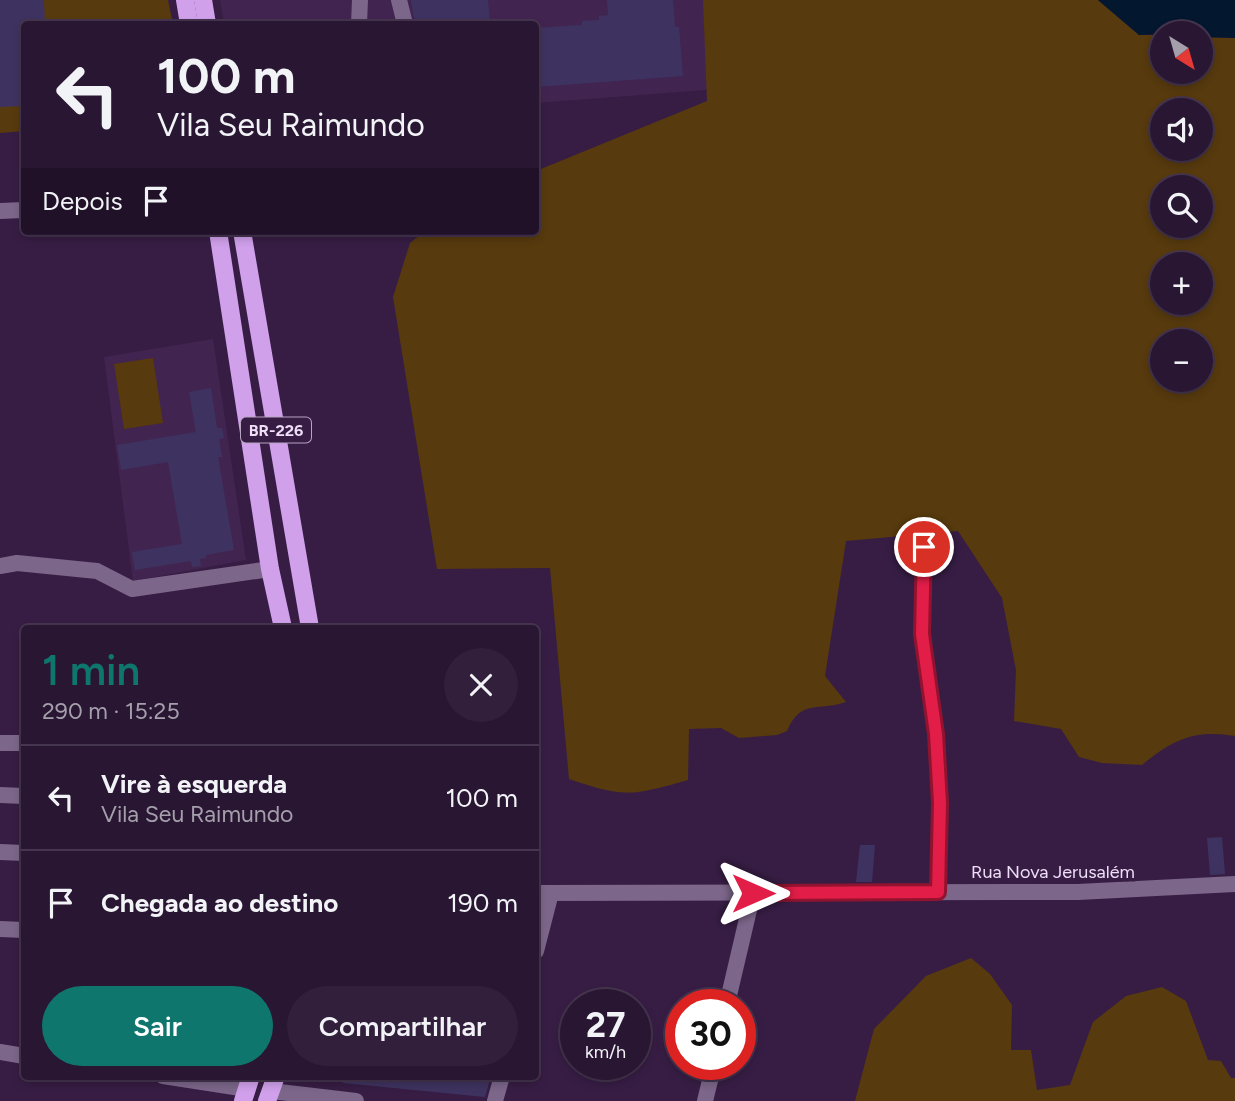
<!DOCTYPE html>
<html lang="pt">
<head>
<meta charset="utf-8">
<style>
	:root { --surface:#291633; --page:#311f3b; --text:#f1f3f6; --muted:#a59fac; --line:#45354e; --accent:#0f766e }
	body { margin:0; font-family:Figtree,sans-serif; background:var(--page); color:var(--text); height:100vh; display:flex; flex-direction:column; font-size:26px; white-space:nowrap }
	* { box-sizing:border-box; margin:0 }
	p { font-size:23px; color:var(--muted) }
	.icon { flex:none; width:38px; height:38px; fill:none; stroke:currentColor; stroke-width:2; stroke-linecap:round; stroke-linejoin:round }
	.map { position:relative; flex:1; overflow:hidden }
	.side { position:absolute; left:21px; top:625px; width:518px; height:455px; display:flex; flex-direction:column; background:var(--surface); border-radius:7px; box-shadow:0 4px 10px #0003,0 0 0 2px var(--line) }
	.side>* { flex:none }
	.banner { position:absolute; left:21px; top:21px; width:518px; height:214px; border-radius:7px; box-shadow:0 4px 10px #0003,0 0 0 2px var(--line); background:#291633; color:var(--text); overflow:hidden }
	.needle { width:46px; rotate:143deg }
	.fabs { position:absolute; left:1150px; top:21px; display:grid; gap:14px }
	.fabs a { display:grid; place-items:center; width:63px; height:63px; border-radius:50%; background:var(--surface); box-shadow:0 4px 10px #0003,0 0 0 2px var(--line); font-size:35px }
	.speed { position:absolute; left:560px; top:989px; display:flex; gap:14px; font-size:35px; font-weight:700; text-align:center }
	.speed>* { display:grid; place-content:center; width:91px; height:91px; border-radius:50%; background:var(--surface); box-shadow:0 4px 10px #0003,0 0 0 2px var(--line); line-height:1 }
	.speed small { font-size:18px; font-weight:400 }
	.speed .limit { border:10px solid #d22; background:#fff; color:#111 }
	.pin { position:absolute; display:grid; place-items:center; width:60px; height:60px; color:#fff; margin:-30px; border:4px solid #fff; border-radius:50%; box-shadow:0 2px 7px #0007 }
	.me { position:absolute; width:77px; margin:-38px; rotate:90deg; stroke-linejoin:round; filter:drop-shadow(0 0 5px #0008) }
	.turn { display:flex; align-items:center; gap:24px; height:147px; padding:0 21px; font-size:32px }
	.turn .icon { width:91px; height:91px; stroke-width:2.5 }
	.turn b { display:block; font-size:49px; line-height:60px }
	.then { display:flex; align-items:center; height:66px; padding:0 21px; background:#0003; gap:14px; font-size:26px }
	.round { display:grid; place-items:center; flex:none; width:74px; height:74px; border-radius:37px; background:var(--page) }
	.headline { display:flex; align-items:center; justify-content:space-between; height:119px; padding:0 21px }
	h1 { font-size:42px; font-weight:600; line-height:52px; color:var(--accent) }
	.button { display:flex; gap:14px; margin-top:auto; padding:14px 21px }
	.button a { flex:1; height:80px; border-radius:42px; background:var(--accent); color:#fff; font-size:28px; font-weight:600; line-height:80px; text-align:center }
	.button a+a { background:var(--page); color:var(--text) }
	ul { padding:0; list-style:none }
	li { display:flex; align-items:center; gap:21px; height:105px; padding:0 21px; border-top:2px solid var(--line) }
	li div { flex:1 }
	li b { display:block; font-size:26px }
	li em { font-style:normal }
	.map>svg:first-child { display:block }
	.built { fill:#422451 }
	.green { fill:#573a0e; fill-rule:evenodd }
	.water { fill:#03172f }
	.building { fill:#3e3360 }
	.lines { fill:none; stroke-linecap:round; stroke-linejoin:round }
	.minor { stroke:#7c668a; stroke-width:16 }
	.major { stroke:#d0a0eb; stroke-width:18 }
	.route-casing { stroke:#92132f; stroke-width:18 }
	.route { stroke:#e11d48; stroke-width:12 }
	.labels { text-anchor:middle; stroke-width:7; stroke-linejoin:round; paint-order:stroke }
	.shield { fill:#371d44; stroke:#b7a4c1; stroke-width:2 }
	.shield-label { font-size:16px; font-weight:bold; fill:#eedef7 }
	.street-label { font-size:18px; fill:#eedef7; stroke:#371d44 }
</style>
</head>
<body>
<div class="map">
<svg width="1235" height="1101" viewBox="0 0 1235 1101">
	<rect width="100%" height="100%" fill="#371d44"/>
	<g class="built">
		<polygon points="220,0 897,0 772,85 536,103 536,24 224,24"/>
		<polygon points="213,339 246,560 133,581 104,357"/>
	</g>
	<g class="green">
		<polygon points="0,0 168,0 173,24 24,24 24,131 0,133"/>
		<path d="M703,0H1098L1139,35H1162V72H1200L1201,37L1235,38V736C1194,729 1172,740 1142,765L1102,763L1079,757L1061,729L1014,721L1016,670L1002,598L958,531L846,541L825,676L846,702C818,712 801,698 787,731L777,735L739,738L721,728L689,729L688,780C631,796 625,798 569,779L550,568L437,569L393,297L410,243L425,231H536V171L707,101ZM1162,110H1200V149H1162ZM1162,187H1200V226H1162ZM1162,264H1200V303H1162ZM1162,341H1200V380H1162Z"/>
		<polygon points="153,358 163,423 124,429 114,364"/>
		<polygon points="971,958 990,974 1012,1005 1011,1050 1031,1050 1037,1090 1070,1085 1093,1022 1126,996 1162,987 1186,1001 1208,1060 1221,1061 1231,1078 1235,1078 1235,1101 855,1101 874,1029 926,976"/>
	</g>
	<polygon class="water" points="1098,0 1235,0 1235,38 1201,37 1200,33 1139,35"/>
	<g class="building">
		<polygon points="0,0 44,0 45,24 24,24 24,106 0,107"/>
		<polygon points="411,0 488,0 490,24 415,24"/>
		<polygon points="607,0 673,0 675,27 679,27 683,76 536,87 536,28 582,25 582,21 599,20 599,16 608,15"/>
		<polygon points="211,388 217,428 222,428 224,438 219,439 222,457 218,457 234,550 206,555 206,558 200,559 201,566 192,567 191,561 135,570 132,552 182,544 168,462 121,470 117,445 196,432 189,392"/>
		<polygon points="1222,837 1225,874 1210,875 1207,838"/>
		<polygon points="860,845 875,845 872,882 856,882"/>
		<polygon points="343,1076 491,1076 485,1097 343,1083"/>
	</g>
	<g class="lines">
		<g class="minor">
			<polyline points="399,0 405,24"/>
			<polyline points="359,24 360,0"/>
			<polyline points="0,211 24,210"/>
			<polyline points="924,546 922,634 936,734 940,803 938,892"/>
			<polyline points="0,566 17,563 97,571 132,589 270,569"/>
			<polyline points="0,743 24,743"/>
			<polyline points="0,795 24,796"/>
			<polyline points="0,852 24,853"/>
			<polyline points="536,893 1078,892 1235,884"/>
			<polyline points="0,929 24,930"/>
			<polyline points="536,951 551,893"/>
			<polyline points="727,1004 753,893"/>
			<polyline points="0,1052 24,1056"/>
			<polyline points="163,1076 247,1089"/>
			<polyline points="271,1091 356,1101"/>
			<polyline points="495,1101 502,1076"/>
			<polyline points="705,1101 714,1064"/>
		</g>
		<g class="major">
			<polyline points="185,0 189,24"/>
			<polyline points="203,0 207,24"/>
			<polyline points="218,231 270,569 283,628"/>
			<polyline points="242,231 310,628"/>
			<polyline points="243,1101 251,1076"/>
			<polyline points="267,1101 276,1076"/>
		</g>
	</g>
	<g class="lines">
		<g class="route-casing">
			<polyline id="route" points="753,893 938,892 940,803 936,734 922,634 924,547"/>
		</g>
		<use href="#route" class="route"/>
	</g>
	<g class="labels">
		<rect class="shield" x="241" y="417.5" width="70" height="25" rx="5"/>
		<g class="shield-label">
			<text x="276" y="436">BR-226</text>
		</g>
		<g class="street-label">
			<text x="1053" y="878">Rua Nova Jerusalém</text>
		</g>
	</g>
</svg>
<div class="fabs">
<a><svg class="needle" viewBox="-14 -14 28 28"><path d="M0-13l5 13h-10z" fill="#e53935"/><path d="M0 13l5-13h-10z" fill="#a59fac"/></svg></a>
<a><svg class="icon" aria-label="sound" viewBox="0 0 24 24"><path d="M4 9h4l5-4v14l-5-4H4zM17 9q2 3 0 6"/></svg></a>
<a><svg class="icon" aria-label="search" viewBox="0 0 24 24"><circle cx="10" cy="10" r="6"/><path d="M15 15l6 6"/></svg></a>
<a>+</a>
<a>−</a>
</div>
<div class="speed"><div>27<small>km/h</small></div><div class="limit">30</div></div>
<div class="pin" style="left:924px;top:547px;background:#d93025"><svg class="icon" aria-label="arrive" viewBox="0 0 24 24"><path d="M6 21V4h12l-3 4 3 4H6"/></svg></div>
<svg class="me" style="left:753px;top:893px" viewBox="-20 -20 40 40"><path d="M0-17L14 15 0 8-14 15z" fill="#e11d48" stroke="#fff" stroke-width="4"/></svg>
<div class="banner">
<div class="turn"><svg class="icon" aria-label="left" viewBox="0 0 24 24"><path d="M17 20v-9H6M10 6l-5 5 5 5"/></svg><div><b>100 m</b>Vila Seu Raimundo</div></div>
<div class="then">Depois<svg class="icon" aria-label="arrive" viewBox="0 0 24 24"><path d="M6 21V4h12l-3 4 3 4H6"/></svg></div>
</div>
<section class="side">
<div class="headline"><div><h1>1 min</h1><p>290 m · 15:25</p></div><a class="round"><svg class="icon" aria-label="close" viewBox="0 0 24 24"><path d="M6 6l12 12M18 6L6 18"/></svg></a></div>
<ul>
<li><svg class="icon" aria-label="left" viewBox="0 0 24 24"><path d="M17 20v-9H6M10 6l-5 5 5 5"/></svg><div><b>Vire à esquerda</b><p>Vila Seu Raimundo</p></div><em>100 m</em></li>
<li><svg class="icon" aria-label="arrive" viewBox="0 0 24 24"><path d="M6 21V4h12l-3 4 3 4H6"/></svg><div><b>Chegada ao destino</b></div><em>190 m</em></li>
</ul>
<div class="button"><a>Sair</a><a>Compartilhar</a></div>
</section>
</div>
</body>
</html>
